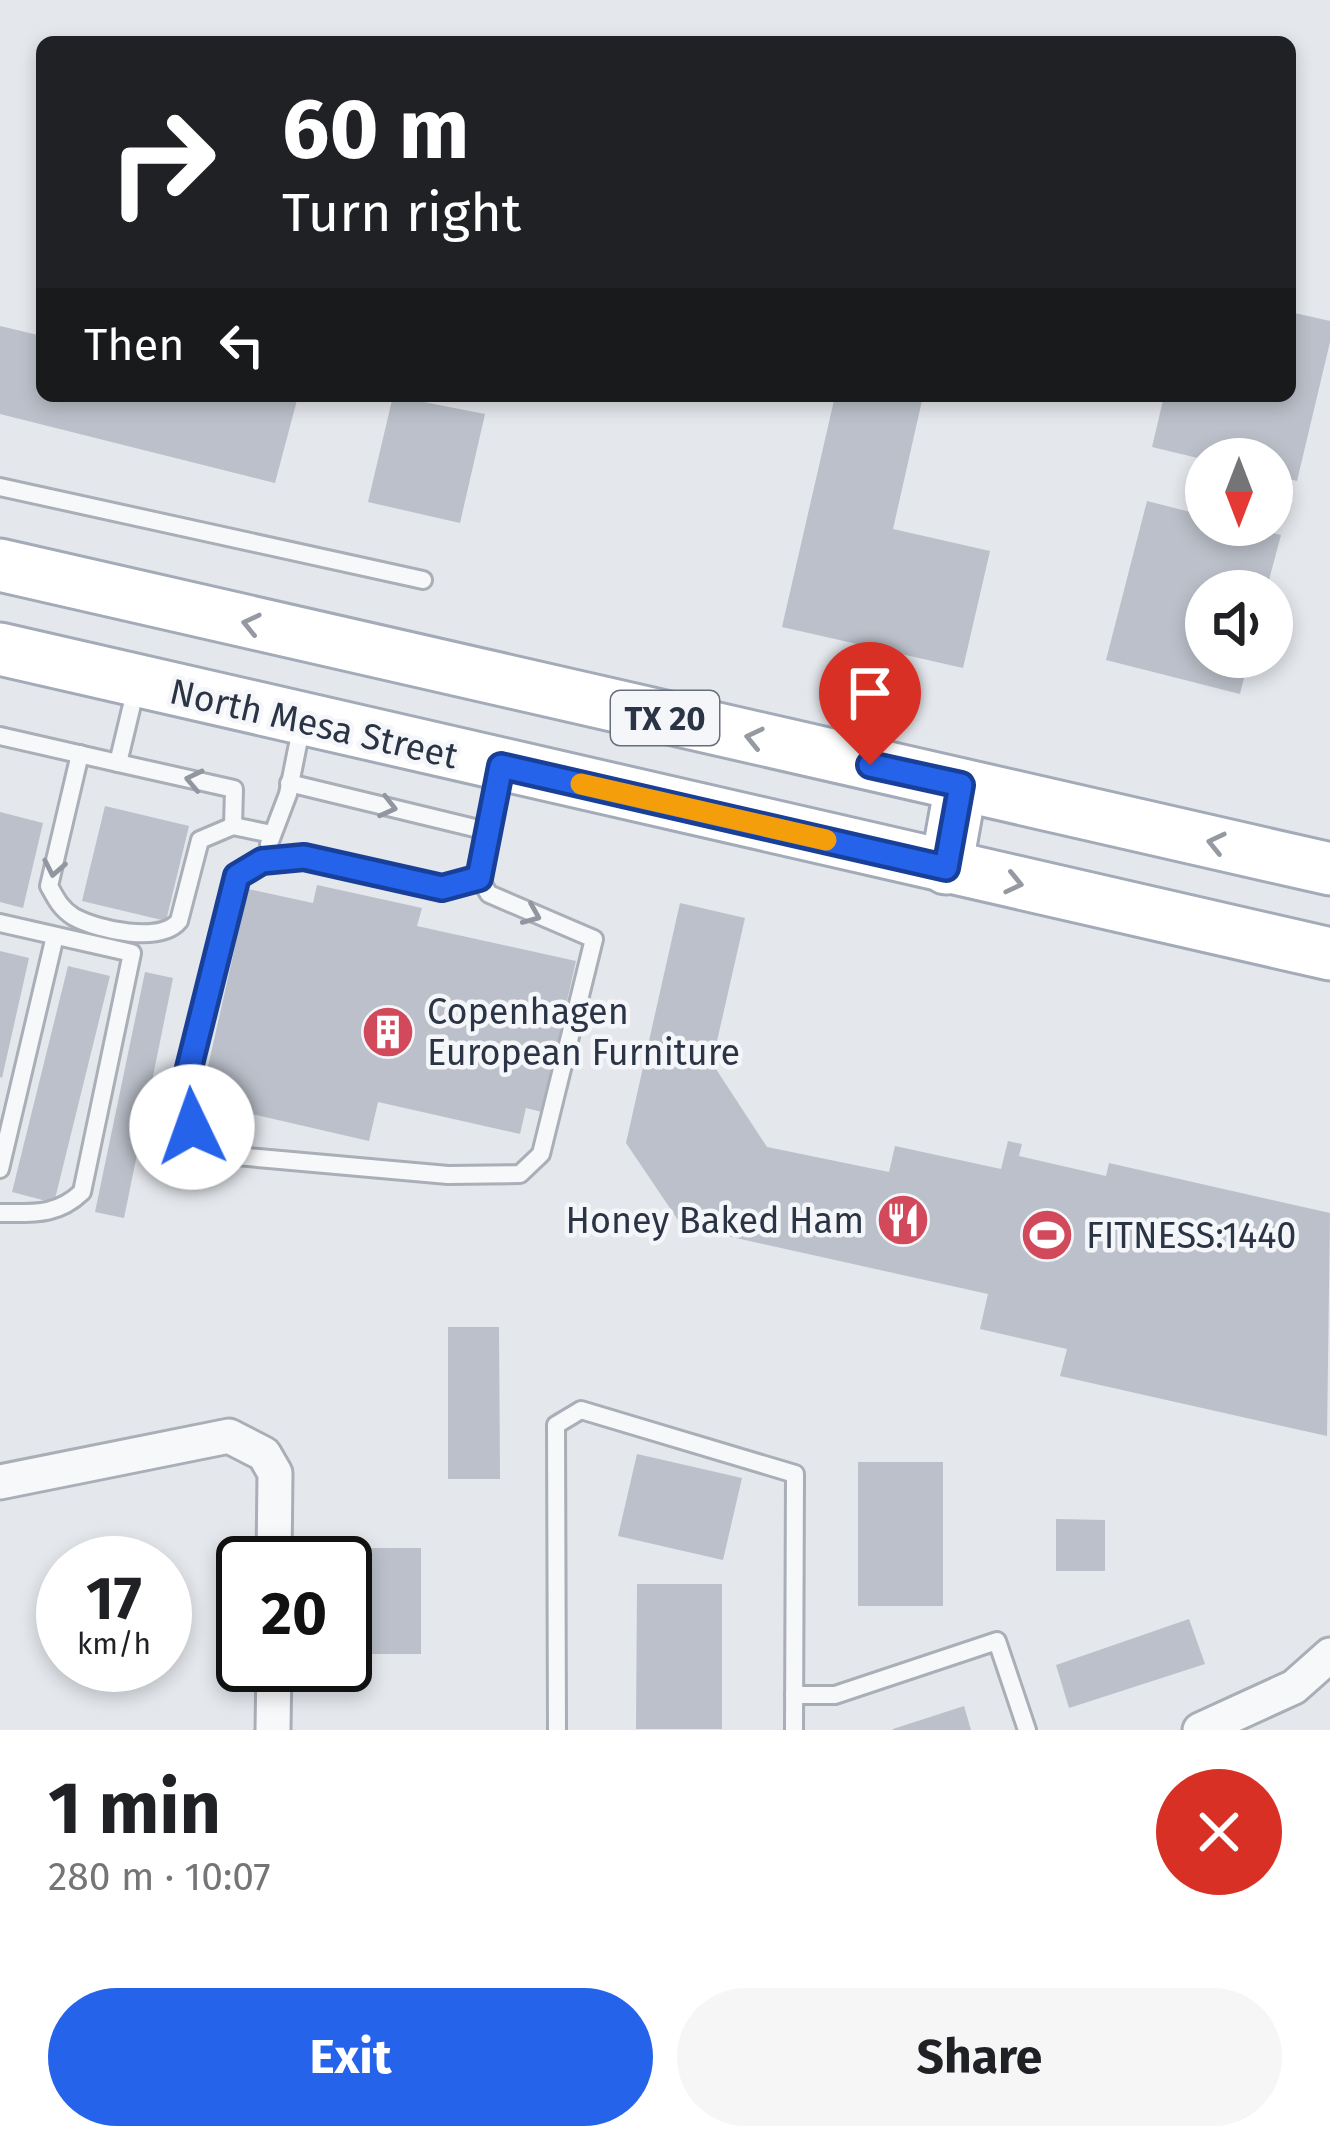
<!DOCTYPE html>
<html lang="en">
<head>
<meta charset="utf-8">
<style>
	:root { --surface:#fff; --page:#f6f6f6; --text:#202124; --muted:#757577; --accent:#2563eb }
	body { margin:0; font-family:"Fira Sans",sans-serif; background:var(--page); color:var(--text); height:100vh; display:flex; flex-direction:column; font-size:45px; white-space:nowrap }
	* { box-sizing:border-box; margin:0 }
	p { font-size:39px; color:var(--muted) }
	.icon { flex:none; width:66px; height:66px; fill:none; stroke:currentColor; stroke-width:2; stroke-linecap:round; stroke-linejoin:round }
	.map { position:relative; height:1730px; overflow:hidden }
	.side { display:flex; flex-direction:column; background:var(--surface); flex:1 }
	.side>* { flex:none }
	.top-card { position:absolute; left:36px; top:36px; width:1260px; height:366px; border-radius:18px; box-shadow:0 6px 18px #0003; background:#202124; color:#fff; overflow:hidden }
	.needle { width:78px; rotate:180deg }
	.tools { position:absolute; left:1185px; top:438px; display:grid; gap:24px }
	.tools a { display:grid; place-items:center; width:108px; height:108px; border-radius:50%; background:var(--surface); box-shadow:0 6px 18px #0003; font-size:60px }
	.speed { position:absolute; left:36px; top:1536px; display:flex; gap:24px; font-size:60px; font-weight:700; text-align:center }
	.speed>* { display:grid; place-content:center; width:156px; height:156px; border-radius:50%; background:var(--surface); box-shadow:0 6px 18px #0003; line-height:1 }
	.speed small { font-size:30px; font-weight:400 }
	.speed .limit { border:6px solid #111; border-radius:18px; background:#fff; color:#111 }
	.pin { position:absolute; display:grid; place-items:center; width:102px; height:102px; color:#fff; margin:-123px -51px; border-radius:50% 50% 50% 0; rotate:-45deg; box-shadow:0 0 12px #0007 }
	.pin .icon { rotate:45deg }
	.me { position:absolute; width:132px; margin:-66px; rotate:357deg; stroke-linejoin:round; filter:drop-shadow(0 0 9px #0008) }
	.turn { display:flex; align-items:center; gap:42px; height:252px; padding:0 48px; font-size:54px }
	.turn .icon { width:156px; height:156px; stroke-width:2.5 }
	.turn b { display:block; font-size:84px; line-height:102px }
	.then { display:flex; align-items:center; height:114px; padding:0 48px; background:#0003; gap:24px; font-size:45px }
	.round { display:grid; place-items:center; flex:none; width:126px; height:126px; border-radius:63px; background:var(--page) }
	.summary { display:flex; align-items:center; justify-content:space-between; height:204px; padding:0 48px }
	h1 { font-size:72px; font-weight:700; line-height:90px }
	.button { display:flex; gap:24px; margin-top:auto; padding:24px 48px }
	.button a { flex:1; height:138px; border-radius:72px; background:var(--accent); color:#fff; font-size:48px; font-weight:700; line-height:138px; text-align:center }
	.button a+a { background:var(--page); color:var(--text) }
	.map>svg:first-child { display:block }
	.building { fill:#bbc0ca }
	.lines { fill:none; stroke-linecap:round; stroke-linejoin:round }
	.service-casing { stroke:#a9aeb7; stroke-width:22 }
	.minor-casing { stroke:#a9aeb7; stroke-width:39 }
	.primary-casing { stroke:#a3abb8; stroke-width:57 }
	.service { stroke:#f7f8fa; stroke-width:16 }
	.minor { stroke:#f7f8fa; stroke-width:33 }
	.primary { stroke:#fff; stroke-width:51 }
	.oneway { stroke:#959aa2 }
	.oneway2 { stroke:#9196a0 }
	.route-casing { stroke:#184099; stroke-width:30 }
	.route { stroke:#2563eb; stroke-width:21 }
	.slow { stroke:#f59e0b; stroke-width:21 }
	.labels { text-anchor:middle; stroke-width:9; stroke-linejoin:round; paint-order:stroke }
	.shield { fill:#f4f6f9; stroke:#676e7b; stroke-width:3 }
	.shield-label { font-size:33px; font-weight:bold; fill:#2b3445 }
	.street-label { font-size:36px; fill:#2b3445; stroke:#f4f6f9 }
	.poi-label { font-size:36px; fill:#2b3445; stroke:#f4f6f9; text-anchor:start }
</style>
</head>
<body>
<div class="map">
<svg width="1330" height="1730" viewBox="0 0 1330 1730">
	<rect width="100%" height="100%" fill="#e4e7ec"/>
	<g class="building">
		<polygon points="1290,312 1330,321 1330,342 1297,481 1272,475 1272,459 1206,460 1152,447 1164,396 1290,396"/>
		<polygon points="0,326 42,336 42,396 297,400 275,483 0,414"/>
		<polygon points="393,396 485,414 460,523 368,502"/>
		<polygon points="835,396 923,396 893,529 990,551 963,668 782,627"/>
		<polygon points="1147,501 1206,516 1206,525 1242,525 1281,535 1266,591 1206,591 1206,657 1249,657 1240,694 1106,660"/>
		<polygon points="105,806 189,826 166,921 82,901"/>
		<polygon points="0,812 43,823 23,908 0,902"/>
		<polygon points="317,885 422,908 417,926 576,961 542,1112 526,1108 520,1134 378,1102 369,1141 200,1102 248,889 313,903"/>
		<polygon points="680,903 745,918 712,1063 767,1147 889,1172 895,1146 1001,1169 1008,1141 1022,1144 1019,1156 1106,1176 1109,1163 1330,1213 1327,1436 1060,1376 1067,1349 980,1329 988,1294 682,1226 626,1143"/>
		<polygon points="0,951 29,958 2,1078 0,1077"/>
		<polygon points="68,966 110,976 54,1203 12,1192"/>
		<polygon points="145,972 173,978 124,1218 95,1212"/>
		<polygon points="448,1327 499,1327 500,1479 448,1479"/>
		<polygon points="637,1454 742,1478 723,1560 618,1536"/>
		<rect x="858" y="1462" width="85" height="144"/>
		<polygon points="1056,1519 1105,1520 1105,1571 1056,1571"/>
		<rect x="347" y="1548" width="74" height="106"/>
		<polygon points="637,1584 722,1584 722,1729 636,1729"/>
		<polygon points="1189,1619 1205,1664 1069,1708 1056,1665"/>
		<polygon points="964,1706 971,1730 893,1730 893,1729"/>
	</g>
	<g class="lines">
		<g class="service-casing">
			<g id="service">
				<polyline points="0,487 423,580"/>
				<polyline points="0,736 118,763 136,688"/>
				<path d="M80,754L49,886C56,899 61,909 74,917C98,930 160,944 179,921L200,840L233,826L272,834"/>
				<polyline points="118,763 234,789 233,826"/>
				<polyline points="289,783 487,831"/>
				<polyline points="269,844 288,794 302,724"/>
				<polyline points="479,878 442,888 304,857 262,861 237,876 187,1076 192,1127 236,1156 448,1175 520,1174 541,1154 594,939 489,894 479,878 500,767"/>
				<path d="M0,923L132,953L82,1192C57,1216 33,1213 0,1213"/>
				<polyline points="0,1169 55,936"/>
				<polyline points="794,1695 835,1695 997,1641 1027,1730"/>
				<polyline points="557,1730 556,1425 581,1410 795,1474 794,1730"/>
			</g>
		</g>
		<g class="minor-casing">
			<g id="minor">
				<polyline points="0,1482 229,1436 264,1454 275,1473 274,1563"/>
				<polyline points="273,1730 274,1665"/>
				<polyline points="1200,1730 1294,1687 1330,1655"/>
			</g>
		</g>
		<g class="primary-casing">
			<g id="primary">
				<polyline points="0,565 1330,869"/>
				<polyline points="0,649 1330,954"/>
				<polyline points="946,868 961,785"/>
			</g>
		</g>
		<use href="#service" class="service"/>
		<use href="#minor" class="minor"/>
		<use href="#primary" class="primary"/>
	</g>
	<defs><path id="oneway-chevron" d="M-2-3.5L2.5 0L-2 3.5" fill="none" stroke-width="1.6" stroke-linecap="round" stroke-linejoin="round" transform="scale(3)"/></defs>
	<g class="oneway">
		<use href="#oneway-chevron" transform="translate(251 624) rotate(-167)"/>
		<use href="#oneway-chevron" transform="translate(754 738) rotate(-167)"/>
		<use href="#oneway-chevron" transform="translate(1216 843) rotate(-167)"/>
		<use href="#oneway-chevron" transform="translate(1014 883) rotate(13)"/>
	</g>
	<g class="oneway2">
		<use href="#oneway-chevron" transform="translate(194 780) rotate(-168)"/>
		<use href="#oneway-chevron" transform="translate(388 807) rotate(14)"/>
		<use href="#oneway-chevron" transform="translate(54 868) rotate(101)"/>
		<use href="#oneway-chevron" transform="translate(532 915) rotate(23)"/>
	</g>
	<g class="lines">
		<g class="route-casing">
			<polyline id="route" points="192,1127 187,1076 237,876 262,861 304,857 442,888 479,878 501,766 946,868 961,785 870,765"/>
		</g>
		<use href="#route" class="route"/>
		<polyline class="slow" points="581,784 826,840"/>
	</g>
	<defs>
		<g id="building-disc" transform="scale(2.7)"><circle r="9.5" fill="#d1495b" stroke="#f4f6f9"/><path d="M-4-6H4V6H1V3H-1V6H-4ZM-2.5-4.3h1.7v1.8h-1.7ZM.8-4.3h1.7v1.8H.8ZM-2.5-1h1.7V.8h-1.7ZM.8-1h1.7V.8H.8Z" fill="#fff"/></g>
		<g id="restaurant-disc" transform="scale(2.7)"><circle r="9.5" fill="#d1495b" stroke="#f4f6f9"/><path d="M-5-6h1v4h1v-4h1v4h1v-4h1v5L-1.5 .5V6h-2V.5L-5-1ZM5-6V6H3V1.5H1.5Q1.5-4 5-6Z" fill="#fff"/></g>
		<g id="stadium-disc" transform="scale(2.7)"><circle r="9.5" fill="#d1495b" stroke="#f4f6f9"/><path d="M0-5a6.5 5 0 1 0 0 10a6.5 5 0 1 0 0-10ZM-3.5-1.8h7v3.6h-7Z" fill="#fff"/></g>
	</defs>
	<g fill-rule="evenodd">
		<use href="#building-disc" x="388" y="1032"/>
		<use href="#restaurant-disc" x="903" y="1220"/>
		<use href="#stadium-disc" x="1047" y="1235"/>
	</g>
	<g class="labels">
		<rect class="shield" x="611" y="691" width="108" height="54" rx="9"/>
		<g class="shield-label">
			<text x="665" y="730">TX 20</text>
		</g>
		<g class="street-label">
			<text transform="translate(314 723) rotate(13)" y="13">North Mesa Street</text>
		</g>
		<g class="poi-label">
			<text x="427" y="1024">Copenhagen<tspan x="427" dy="41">European Furniture</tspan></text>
			<text x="864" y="1233" text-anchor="end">Honey Baked Ham</text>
			<text x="1086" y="1248">FITNESS:1440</text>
		</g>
	</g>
</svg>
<div class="tools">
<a><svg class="needle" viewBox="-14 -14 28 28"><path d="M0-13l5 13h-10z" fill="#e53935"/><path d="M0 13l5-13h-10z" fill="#757577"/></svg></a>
<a><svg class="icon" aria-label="sound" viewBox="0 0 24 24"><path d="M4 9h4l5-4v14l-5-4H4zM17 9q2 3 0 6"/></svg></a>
</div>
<div class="speed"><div>17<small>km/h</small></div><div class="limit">20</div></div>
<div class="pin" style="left:870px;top:765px;background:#d93025"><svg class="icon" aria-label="arrive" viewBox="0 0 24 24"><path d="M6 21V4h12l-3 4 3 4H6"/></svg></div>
<svg class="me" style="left:192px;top:1127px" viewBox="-20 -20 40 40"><circle r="19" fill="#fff"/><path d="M0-13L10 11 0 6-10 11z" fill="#2563eb"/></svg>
<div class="top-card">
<div class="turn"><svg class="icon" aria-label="right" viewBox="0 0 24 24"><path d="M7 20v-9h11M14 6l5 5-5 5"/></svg><div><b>60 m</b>Turn right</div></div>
<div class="then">Then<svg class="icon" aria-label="left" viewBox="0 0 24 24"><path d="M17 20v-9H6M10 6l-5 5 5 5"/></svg></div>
</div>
</div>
<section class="side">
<div class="summary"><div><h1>1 min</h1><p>280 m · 10:07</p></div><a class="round" style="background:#d93025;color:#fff"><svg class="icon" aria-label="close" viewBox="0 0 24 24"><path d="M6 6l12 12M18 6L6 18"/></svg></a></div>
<div class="button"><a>Exit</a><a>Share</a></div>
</section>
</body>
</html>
